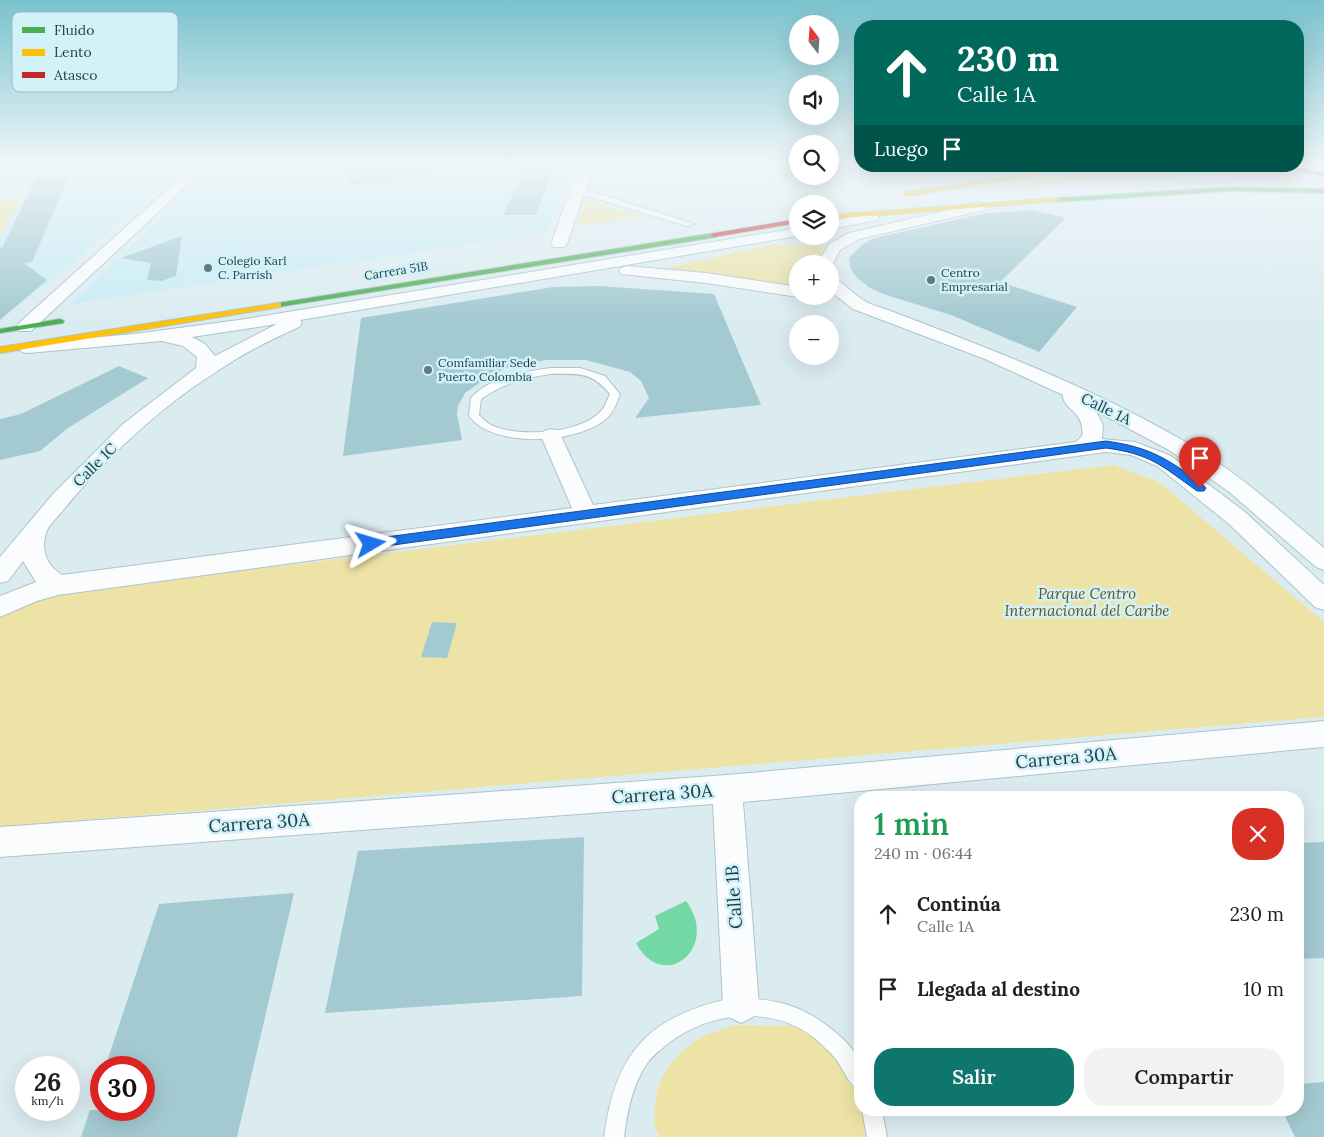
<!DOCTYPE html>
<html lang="es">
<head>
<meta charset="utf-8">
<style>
	:root { --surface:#fff; --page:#f2f2f2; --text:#202124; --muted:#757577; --accent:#0f766e }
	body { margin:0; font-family:Lora,serif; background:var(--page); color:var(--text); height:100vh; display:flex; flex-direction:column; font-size:19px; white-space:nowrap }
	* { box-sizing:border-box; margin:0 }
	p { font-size:16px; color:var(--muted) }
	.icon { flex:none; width:28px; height:28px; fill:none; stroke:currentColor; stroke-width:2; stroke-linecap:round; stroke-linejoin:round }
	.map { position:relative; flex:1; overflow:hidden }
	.panel { position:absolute; left:854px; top:791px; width:450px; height:325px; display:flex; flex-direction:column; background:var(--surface); border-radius:20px; box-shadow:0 5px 20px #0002 }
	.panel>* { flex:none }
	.hud { position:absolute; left:854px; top:20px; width:450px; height:152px; border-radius:20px; box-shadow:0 5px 20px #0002; background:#00695c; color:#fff; overflow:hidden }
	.needle { width:32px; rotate:343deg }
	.buttons { position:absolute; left:789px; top:15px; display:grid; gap:10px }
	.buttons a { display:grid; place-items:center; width:50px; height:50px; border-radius:50%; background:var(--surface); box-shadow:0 5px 20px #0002; font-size:25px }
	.speed { position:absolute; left:15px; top:1056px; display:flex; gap:10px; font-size:25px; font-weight:700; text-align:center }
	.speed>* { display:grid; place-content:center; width:65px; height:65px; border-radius:50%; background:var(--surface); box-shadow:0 5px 20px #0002; line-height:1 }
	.speed small { font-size:12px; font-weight:400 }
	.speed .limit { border:8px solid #d22; background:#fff; color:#111 }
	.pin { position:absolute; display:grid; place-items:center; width:42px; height:42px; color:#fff; margin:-51px -21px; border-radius:50% 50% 50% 0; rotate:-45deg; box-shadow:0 0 5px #0007 }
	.pin .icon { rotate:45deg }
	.me { position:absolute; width:55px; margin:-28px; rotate:83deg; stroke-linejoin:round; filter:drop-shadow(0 0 4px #0008) }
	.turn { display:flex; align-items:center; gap:18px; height:105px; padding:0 20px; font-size:22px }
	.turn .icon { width:65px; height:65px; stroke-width:2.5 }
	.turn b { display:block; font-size:35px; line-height:42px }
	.then { display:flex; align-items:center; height:48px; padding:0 20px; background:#0003; gap:10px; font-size:19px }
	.round { display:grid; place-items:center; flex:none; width:52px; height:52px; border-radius:20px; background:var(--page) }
	.headline { display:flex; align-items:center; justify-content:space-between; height:85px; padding:0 20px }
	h1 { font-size:30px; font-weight:600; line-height:38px; color:#1e9e55 }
	.primary-button { display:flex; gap:10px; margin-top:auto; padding:10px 20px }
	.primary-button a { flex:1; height:58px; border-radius:20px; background:var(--accent); color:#fff; font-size:20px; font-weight:600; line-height:58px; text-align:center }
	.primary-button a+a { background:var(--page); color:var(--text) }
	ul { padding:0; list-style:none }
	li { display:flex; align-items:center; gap:15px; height:75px; padding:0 20px }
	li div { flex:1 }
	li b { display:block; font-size:19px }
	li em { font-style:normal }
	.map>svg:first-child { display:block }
	.built { fill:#c8ecf5 }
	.green { fill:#ede3a6 }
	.water { fill:#74d8a4 }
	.building { fill:#a3c9d1 }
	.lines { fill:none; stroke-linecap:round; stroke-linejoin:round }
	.lane-casing { stroke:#adc4c9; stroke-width:2 }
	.street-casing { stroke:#adc4c9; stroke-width:2 }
	.fast-casing { stroke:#adc4c9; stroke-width:2 }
	.slow-casing { stroke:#adc4c9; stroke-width:2 }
	.jam-casing { stroke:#adc4c9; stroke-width:2 }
	.lane { fill:#fafcfd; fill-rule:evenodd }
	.street { fill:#fafcfd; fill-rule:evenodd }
	.fast { fill:#4caf50; fill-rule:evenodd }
	.slow { fill:#ffc107; fill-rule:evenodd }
	.jam { fill:#c62828; fill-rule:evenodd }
	.route { fill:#1a73e8; stroke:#114b97 }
	.poi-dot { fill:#5f7b81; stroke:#d3f1f9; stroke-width:2 }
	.labels { text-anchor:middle; stroke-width:5; stroke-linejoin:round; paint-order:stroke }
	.far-poi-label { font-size:12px; fill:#1c3e45; stroke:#d3f1f9; text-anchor:start }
	.far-street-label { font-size:12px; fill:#1c3e45; stroke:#d3f1f9 }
	.street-label { font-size:15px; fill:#1c3e45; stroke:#d3f1f9 }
	.park-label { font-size:15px; font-style:italic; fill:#64551d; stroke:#d3f1f9 }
	.near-street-label { font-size:18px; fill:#1c3e45; stroke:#d3f1f9 }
	.key { fill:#d3f1f9; stroke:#9cbbc3; stroke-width:1 }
	.key-label { font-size:14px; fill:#1c3e45 }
</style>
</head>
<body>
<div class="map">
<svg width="1324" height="1137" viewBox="0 0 1324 1137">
	<rect width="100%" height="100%" fill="#dbecf1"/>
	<g class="built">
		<polygon points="0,163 187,163 72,263 9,312 0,314"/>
		<polygon points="217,163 572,163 545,233 71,304"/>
	</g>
	<g class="green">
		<polygon points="1127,166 1259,166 1300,178 1190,175 953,190"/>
		<polygon points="22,197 0,235 0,199"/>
		<polygon points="585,201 643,216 576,226"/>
		<polygon points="770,245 825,246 815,264 798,264 797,289 658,270"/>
		<polygon points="1113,465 1159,482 1324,622 1324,717 0,827 0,600"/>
		<path d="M734,1025L790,1026L816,1033L860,1075V1110H879L878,1137H660C653,1128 654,1120 655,1108C655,1078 676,1051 702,1037C712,1032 724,1029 734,1025Z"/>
	</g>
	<path class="water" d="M686,901C721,948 663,994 636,943L659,929L655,916Z"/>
	<g class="building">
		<polygon points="347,163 428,163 429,176 350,186"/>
		<polygon points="526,163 555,163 536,215 504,215"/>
		<polygon points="70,174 32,262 24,263 47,280 0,320 0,246 2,248 36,178"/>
		<polygon points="1033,210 1066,218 1000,282 1077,307 1039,352 951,315 886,295 870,288 857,278 851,269 849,258 863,244 874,238 987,213"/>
		<polygon points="182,236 176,276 161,281 147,280 151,263 121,258"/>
		<polygon points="599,286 714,294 761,405 635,418 649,398 641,381 630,372 586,360 546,360 507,368 491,375 465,393 458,406 457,414 462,440 343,456 361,318 553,287"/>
		<polygon points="119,366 148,378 68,428 40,451 0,460 0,419 21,414"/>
		<polygon points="432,622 457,623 447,658 421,657"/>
		<polygon points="584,837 582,996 325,1013 358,851"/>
		<polygon points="1324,842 1324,958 1298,959 1298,843"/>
		<polygon points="294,893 237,1137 81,1137 90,1110 144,1110 144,1068 105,1068 159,904"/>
		<polygon points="1324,1082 1324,1137 1295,1137 1282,1110 1298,1110 1298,1084"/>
	</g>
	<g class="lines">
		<g class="lane-casing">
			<g id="lane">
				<polygon points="574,188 580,188 694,224 687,226 574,192"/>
				<path d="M550,368H580L605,376L620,394C617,402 614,412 607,418C579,444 493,449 469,416L471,398C489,377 524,372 550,368ZM550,374C578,374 591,371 610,394C607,400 605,407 601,411C581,434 517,438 491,425C487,423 483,419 479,415L481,399C502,384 524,378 550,374Z"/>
				<path d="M732,998C778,998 807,1006 842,1038C848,1044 858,1054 860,1063C862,1070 860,1082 860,1090C847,1084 844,1068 835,1058C829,1051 820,1043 813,1037C769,1003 705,1013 665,1046C658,1052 651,1057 646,1065C632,1086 627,1113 624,1137H604C615,1052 649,1016 732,998Z"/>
				<polygon points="862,1110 882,1110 887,1137 867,1137"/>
			</g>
		</g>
		<g class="street-casing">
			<g id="street">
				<polygon points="197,163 211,163 31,331 19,331 16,327 19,323"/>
				<polygon points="580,163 594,163 567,244 564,247 554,247 551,244"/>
				<polygon points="979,203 986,207 984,210 859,239 840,250 831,267 830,264 817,264 829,244 849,233"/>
				<polygon points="872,213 879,217 877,220 830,229 830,221"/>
				<path d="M798,228V236L300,320L302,323L299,327C270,340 242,354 216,372C159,408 107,457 64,509C59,516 48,525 46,533C41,551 46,565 62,575L572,508L541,436L544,431L551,429L558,431L561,436L593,505L1076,442L1082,436C1086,412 1062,409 1063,395L985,359L853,309L830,291V276C840,279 853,294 863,300C870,305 880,307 888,310C988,348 1089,386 1182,440C1234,469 1279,510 1324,548V570L1316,567L1228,491L1169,450L1096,411L1103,425L1102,439L1135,442L1171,456L1245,512L1324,585V610L1315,607L1229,524L1157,466L1131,455L1106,452L58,595L37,601L0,617V596L36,582L23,561L8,581L0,583V557L53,494L123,424L196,368L197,357L183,346L162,341L28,353L22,352L19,348L22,344L134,334L239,320ZM277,324L215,356L205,344L192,337Z"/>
				<polygon points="627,266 706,273 798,287 798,296 801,296 798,297 706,283 621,274 619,271 621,268"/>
				<polygon points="1324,721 1324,747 743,802 759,1005 753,1017 741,1023 729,1017 723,1005 713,804 0,857 0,827 727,775"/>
			</g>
		</g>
		<g class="fast-casing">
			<g id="fast">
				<polygon points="1231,187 1324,189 1324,193 1231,191 1057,202 1054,200 1057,198"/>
				<polygon points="714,233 718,235 717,237 278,307 274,305 278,303"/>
				<polygon points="60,319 64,321 63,323 0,333 0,329"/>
			</g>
		</g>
		<g class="slow-casing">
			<g id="slow">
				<polygon points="1078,166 1095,166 906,196 903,194 906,192"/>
				<polygon points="1057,198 1059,199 1059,201 830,219 830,215"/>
				<polygon points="278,303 281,303 281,307 0,353 0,347"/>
			</g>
		</g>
		<g class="jam-casing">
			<g id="jam">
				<polygon points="1278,166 1291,166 1324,173 1324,177"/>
				<polygon points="798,219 798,223 714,237 710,235 714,233"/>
			</g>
		</g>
		<use href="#lane" class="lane"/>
		<use href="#street" class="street"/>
		<use href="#fast" class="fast"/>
		<use href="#slow" class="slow"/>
		<use href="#jam" class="jam"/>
	</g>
	<linearGradient id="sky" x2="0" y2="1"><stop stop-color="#79c2cd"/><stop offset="0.51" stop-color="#eff6f9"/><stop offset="1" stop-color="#eff6f9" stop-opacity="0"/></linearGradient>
	<rect width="1324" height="322" fill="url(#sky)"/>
	<path class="route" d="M1106,441C1140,446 1159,453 1188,474C1194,478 1201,482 1206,488L1204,491H1197C1161,465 1150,454 1106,448L371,548L365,544L371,539Z"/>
	<g class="poi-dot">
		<circle cx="208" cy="268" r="5"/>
		<circle cx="931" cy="280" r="5"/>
		<circle cx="428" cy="370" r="5"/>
	</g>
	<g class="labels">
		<g class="far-poi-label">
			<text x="218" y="265">Colegio Karl<tspan x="218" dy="14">C. Parrish</tspan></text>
			<text x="941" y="277">Centro<tspan x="941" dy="14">Empresarial</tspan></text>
			<text x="438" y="367">Comfamiliar Sede<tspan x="438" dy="14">Puerto Colombia</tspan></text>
		</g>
		<g class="far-street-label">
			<text transform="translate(396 271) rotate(-9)" y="4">Carrera 51B</text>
		</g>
		<g class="street-label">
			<text transform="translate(1106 409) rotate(26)" y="5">Calle 1A</text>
			<text transform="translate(95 465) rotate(-45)" y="5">Calle 1C</text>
		</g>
		<g class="park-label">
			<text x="1087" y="599">Parque Centro<tspan x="1087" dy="17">Internacional del Caribe</tspan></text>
		</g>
		<g class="near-street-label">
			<text transform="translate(1066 758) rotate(-5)" y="6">Carrera 30A</text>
			<text transform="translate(662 794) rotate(-4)" y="6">Carrera 30A</text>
			<text transform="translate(259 823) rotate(-4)" y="6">Carrera 30A</text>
			<text transform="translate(734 897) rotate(-94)" y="6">Calle 1B</text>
		</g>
	</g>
	<rect x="12" y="12" width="166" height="80" rx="8" class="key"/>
	<rect x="22" y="27" width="23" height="6" fill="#4caf50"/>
	<rect x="22" y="49" width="23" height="7" fill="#ffc107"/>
	<rect x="22" y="72" width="23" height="6" fill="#c62828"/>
	<g class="key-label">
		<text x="54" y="35">Fluido</text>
		<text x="54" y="57">Lento</text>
		<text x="54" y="80">Atasco</text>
	</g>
</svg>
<div class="buttons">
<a><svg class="needle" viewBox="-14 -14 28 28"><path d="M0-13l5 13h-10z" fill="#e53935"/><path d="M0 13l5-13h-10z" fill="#757577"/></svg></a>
<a><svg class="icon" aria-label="sound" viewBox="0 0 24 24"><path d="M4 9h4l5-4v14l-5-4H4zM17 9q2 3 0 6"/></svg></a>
<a><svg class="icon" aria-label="search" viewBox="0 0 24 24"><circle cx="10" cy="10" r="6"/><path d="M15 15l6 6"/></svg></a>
<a><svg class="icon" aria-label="layers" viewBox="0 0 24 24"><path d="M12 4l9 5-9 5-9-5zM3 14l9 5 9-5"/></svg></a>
<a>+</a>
<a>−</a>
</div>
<div class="speed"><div>26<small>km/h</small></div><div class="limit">30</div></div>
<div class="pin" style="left:1200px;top:488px;background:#d93025"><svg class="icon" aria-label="arrive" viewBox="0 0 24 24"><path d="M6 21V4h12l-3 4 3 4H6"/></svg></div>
<svg class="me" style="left:371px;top:544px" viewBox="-20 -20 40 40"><path d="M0-17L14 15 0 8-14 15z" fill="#1a73e8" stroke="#fff" stroke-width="4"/></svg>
<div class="hud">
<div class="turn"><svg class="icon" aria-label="ahead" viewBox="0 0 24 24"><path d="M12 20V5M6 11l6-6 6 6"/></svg><div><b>230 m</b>Calle 1A</div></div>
<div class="then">Luego<svg class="icon" aria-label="arrive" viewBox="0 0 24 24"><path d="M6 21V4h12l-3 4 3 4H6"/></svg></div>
</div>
<section class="panel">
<div class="headline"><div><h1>1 min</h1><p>240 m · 06:44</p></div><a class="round" style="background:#d93025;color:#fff"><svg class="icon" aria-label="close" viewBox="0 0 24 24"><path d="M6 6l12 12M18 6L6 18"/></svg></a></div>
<ul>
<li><svg class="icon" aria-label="ahead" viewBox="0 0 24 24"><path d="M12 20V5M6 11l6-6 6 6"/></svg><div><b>Continúa</b><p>Calle 1A</p></div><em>230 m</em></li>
<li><svg class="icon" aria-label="arrive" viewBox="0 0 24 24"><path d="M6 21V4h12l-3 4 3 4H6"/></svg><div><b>Llegada al destino</b></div><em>10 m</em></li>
</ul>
<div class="primary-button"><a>Salir</a><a>Compartir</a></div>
</section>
</div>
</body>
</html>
